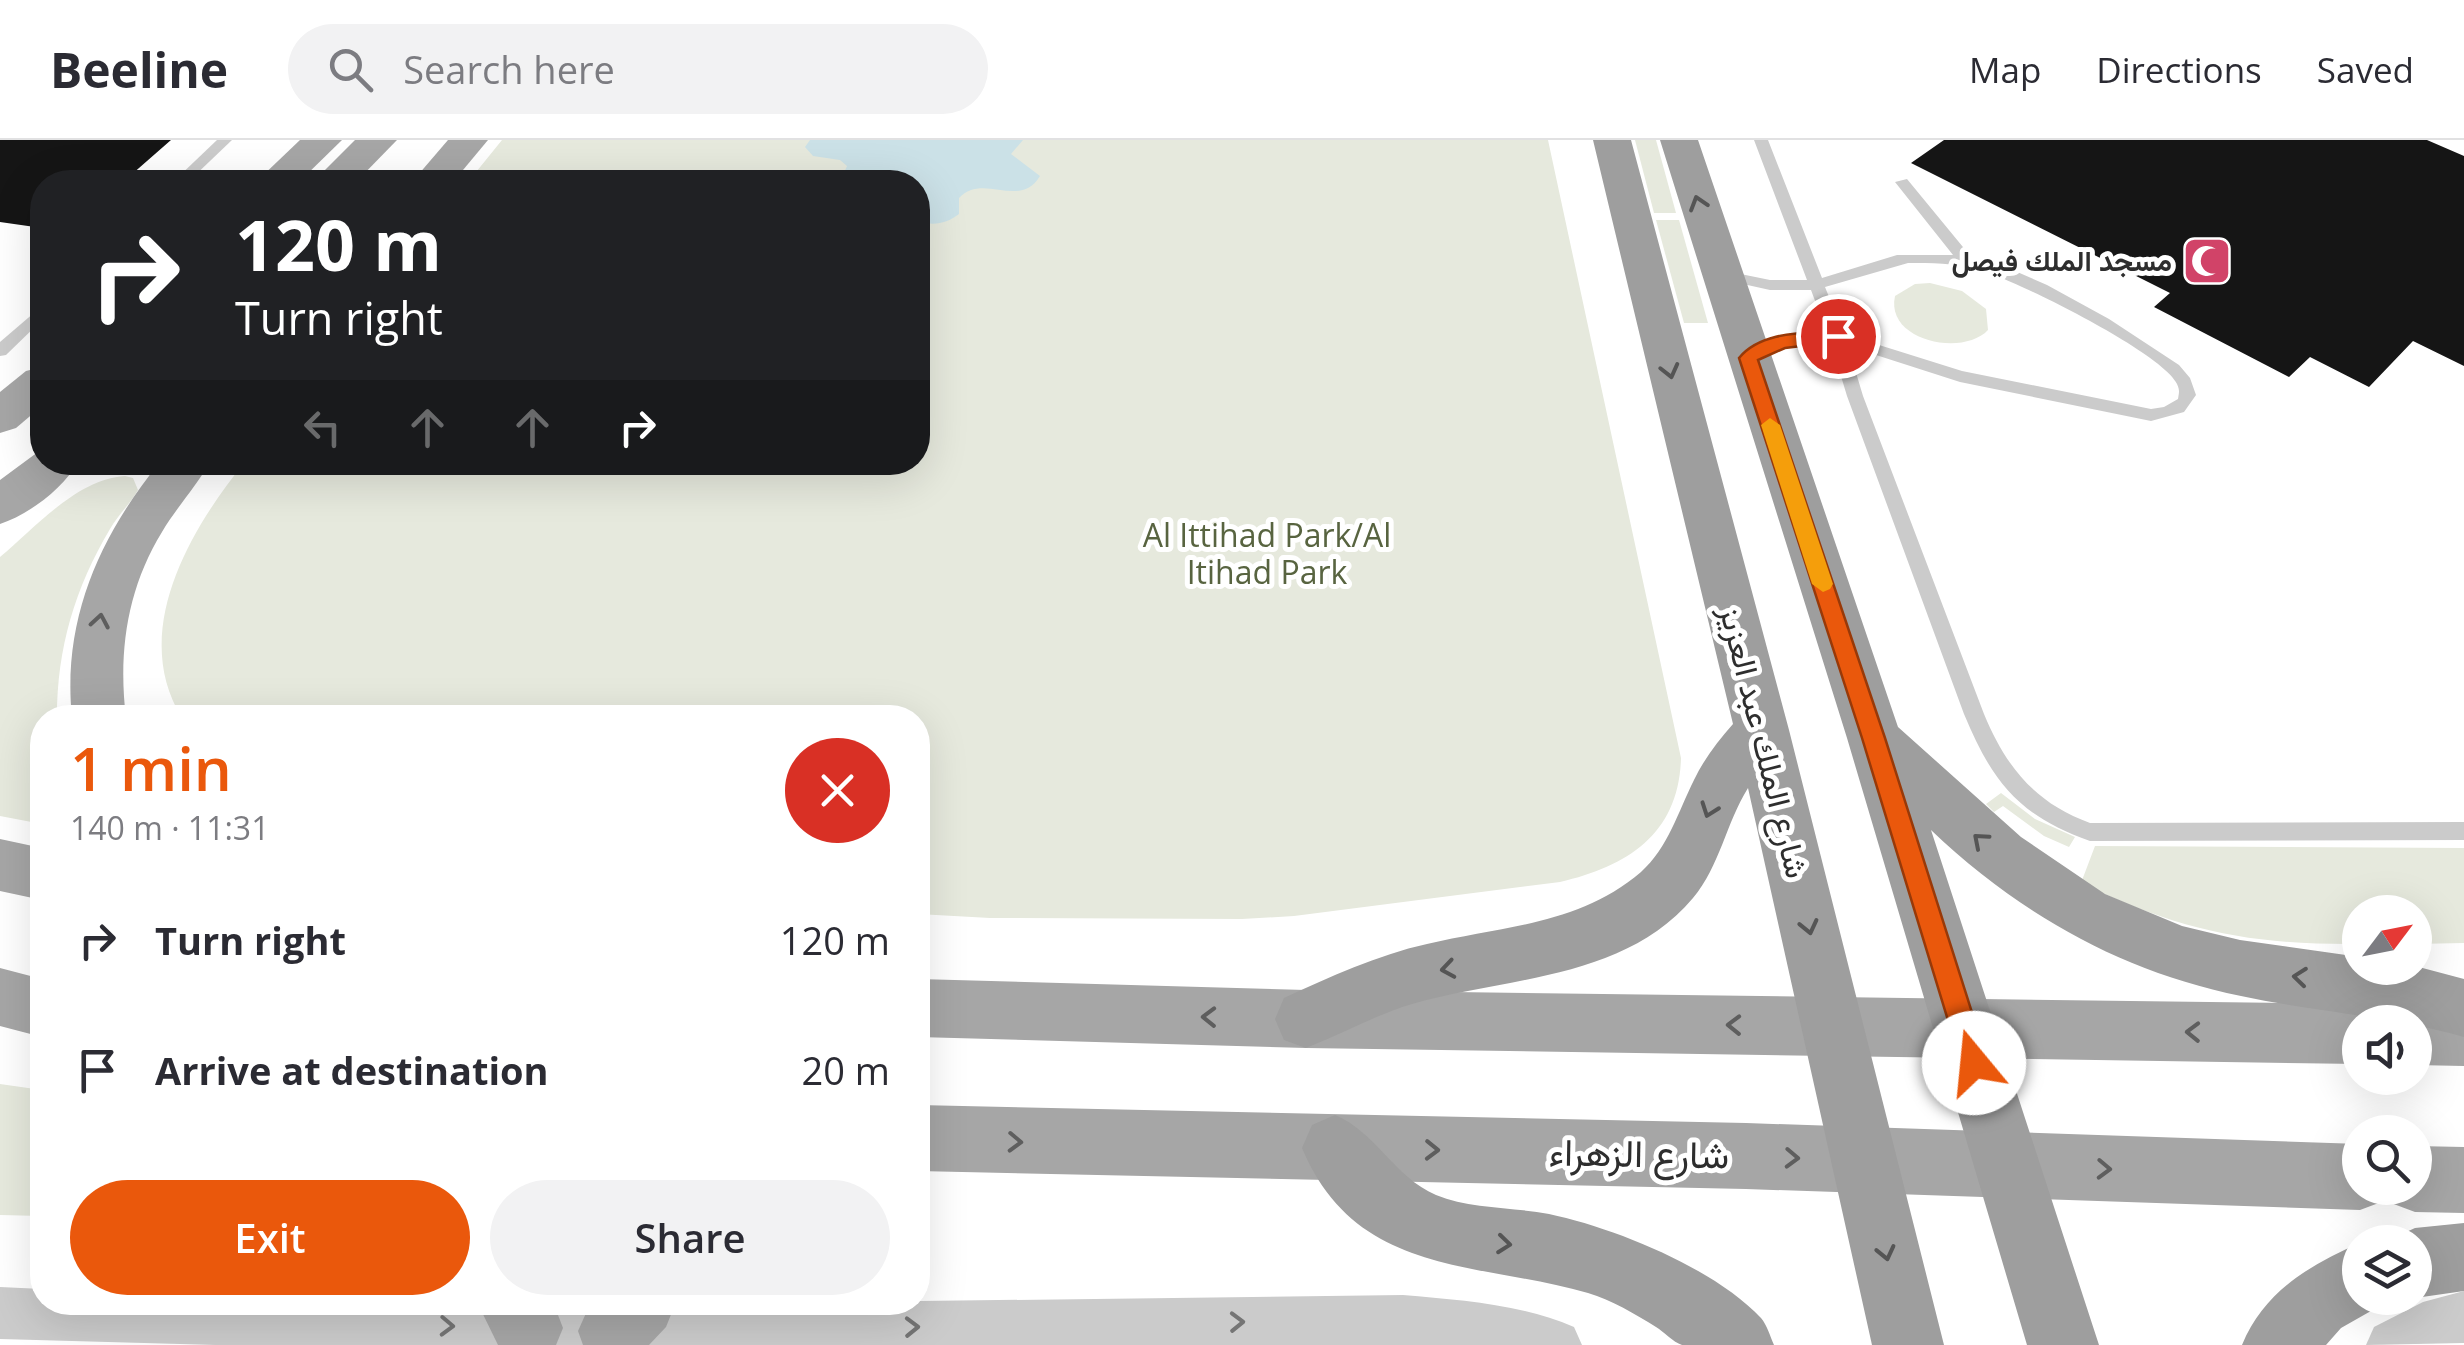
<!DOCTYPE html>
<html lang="en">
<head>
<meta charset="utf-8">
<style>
	:root { --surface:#fff; --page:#f2f2f3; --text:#2b2b33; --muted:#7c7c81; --line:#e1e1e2; --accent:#ea580c }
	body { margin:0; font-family:"Open Sans",Vazirmatn,sans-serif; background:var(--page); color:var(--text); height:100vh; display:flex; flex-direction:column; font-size:38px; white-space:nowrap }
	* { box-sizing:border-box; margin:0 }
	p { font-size:32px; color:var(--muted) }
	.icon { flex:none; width:55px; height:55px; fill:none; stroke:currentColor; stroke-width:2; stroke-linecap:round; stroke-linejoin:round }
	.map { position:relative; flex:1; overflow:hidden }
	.panel { position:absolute; left:30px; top:565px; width:900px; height:610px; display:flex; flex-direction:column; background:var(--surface); border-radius:40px; box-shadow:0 10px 40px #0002 }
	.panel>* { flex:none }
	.banner { position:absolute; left:30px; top:30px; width:900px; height:305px; border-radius:40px; box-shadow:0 10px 40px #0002; background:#202124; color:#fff; overflow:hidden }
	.needle { width:65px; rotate:58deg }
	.buttons { position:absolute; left:2342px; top:755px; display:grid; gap:20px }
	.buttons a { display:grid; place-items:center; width:90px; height:90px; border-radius:50%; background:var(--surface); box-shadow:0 10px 40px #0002; font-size:50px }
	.pin { position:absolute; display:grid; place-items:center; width:85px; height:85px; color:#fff; margin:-42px; border:5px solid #fff; border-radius:50%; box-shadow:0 2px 10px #0007 }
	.me { position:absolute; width:110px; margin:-55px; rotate:343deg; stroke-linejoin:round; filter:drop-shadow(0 0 8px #0008) }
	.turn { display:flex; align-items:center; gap:35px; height:210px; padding:0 40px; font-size:45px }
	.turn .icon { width:130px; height:130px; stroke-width:2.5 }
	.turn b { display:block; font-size:70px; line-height:85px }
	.lanes { display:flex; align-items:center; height:95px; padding:0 40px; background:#0003; justify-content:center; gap:50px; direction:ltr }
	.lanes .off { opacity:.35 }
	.round { display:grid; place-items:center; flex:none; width:105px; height:105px; border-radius:52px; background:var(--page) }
	.overview { display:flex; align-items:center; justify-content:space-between; height:170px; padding:0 40px }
	h1 { font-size:60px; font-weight:600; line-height:75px; color:var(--accent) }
	.action { display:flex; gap:20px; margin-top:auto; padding:20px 40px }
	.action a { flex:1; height:115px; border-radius:60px; background:var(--accent); color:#fff; font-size:40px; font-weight:600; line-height:115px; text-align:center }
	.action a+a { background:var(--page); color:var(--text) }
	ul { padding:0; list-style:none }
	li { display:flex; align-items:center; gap:30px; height:130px; padding:0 40px }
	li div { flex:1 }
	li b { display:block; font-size:38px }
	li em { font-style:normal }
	header { display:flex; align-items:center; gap:60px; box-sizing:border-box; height:140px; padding:0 50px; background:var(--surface); border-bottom:2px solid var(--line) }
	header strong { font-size:48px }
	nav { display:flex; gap:55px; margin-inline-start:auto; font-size:35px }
	.search { width:700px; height:90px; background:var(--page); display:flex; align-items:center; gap:25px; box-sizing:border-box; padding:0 35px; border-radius:55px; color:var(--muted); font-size:38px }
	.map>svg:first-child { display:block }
	.green { fill:#e6e9dd }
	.water { fill:#cbe1e7 }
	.building { fill:#151515 }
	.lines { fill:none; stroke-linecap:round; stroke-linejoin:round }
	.service { fill:#cbcbcb; fill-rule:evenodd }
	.minor { fill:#cbcbcb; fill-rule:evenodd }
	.primary { fill:#a6a6a6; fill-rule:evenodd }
	.trunk { fill:#9e9e9e; fill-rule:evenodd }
	.oneway { stroke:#555 }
	.oneway2 { stroke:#5e5e5e }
	.oneway3 { stroke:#757575 }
	.route { fill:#ea580c; stroke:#983908; stroke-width:2.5 }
	.slow { fill:#f59e0b }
	.labels { text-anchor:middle; stroke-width:10; stroke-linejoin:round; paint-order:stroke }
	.far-poi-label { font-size:28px; font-weight:bold; fill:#2e2e2e; stroke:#fff; text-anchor:end }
	.park-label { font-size:32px; fill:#586440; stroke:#fff }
	.street-label { font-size:32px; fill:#2e2e2e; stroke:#fff }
	.near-street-label { font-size:38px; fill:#2e2e2e; stroke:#fff }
</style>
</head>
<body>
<header>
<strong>Beeline</strong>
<div class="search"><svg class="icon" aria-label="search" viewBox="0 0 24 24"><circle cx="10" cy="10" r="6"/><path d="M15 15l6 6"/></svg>Search here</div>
<nav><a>Map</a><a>Directions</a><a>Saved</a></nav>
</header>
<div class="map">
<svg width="2464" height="1205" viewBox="0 0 2464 1205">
	<rect width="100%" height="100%" fill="#fff"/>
	<g class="green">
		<path d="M502,0H1548L1681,618C1679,693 1629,726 1560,742L1294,776L1242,779L990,778L918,774V578H182C129,492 190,390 244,323L918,322V42H468Z"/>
		<polygon points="1635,0 1656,0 1676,73 1654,73"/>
		<polygon points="1656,80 1679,80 1708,183 1684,183"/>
		<path d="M1930,143L1962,151L1986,169L1988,190C1963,217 1885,201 1895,156L1915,144Z"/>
		<path d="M125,336L133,338L138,350C130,364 118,375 110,389C75,448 57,508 57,577L42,578V684L0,676V417C36,387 77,339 125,336Z"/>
		<polygon points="2001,653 2035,679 2075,697 2069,707 2044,696 2003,666 1994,672 1986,664"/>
		<path d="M2095,706L2464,708V803L2415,804V772H2360V804C2250,805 2180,791 2081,743Z"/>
		<polygon points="0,944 42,950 42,1076 0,1075"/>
	</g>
	<path class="water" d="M810,0H1023L1011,14L1040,36C1020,70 983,32 959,58V74C946,84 933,86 918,81V42H840L847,26L840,20L813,16L805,7Z"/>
	<g class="building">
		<polygon points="0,0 171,0 123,42 42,42 42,88 0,82"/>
		<polygon points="1944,0 2427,0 2464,16 2464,226 2413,201 2369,247 2310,217 2289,237 2154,167 2170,153 1911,23"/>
	</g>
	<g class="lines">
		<g class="service">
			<polygon points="217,0 232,0 188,42 173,42"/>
			<path d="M1754,0H1768L1822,138L1897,115H1953L1895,42L1907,39L1972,118L2015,131L2047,145L2109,179L2179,225L2190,238L2196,255L2184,272L2151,281L1960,242L1848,206L1863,256L1984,574C2006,627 2035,663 2090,683L2464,682V700L2090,701C2018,675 1993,643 1964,574L1847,256L1831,203L1784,207L1765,212L1748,223L1740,218C1761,194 1797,195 1827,193L1811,150H1770L1716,138L1713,135L1721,130L1770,140H1807ZM1908,123C1931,123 1954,123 1977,129C2014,139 2163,213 2177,244C2180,251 2179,252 2178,259L2164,267L2151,269L1962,231L1844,194L1825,147Z"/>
			<polygon points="42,166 42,180 6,215 0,216 0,202"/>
		</g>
		<g class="minor">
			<path d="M0,1147L42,1149V1162L613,1165L1403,1155C1460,1160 1521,1164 1574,1187L1582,1205H216L0,1199Z"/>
			<polygon points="2464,1151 2464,1203 2366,1205 2374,1187 2423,1162"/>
		</g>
		<g class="primary">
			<polygon points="300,0 342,0 299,42 256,42"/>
			<polygon points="355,0 397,0 356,42 313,42"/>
			<polygon points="448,0 488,0 453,42 412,42"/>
			<polygon points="42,227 42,266 16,288 0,293 0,252 26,231"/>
			<path d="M42,309V322H78C64,348 28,375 0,384V340Z"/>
			<path d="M160,322H210C196,347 176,368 162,392C127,449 118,512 126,578H72C62,480 99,397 160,322Z"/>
			<polygon points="0,699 42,708 42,760 0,751"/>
			<polygon points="0,828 42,839 42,897 0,886"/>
			<polygon points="918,839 1306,850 2360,864 2382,873 2386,882 2360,882 2360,924 1306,908 918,897"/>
			<polygon points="2415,865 2464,866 2464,926 2415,925 2415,882 2389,882 2393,874"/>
			<polygon points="918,965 1746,983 2360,1004 2360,1048 2415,1048 2415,1006 2464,1007 2464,1073 2415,1072 2391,1063 2387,1052 2384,1061 2360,1070 1746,1049 918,1031"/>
			<polygon points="477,1162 553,1162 563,1188 556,1205 498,1205"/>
			<polygon points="591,1162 676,1162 666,1187 649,1205 583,1205 578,1191"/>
		</g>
		<g class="trunk">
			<path d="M1593,0H1631L1789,590L1944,1205H1872L1748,648C1726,683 1720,726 1693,758C1624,840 1506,837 1412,864C1375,875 1342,894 1306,908L1284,900L1275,879L1284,858C1330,837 1377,815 1427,804C1503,786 1579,785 1641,732C1668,708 1678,672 1694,640C1704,619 1718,601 1733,584Z"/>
			<path d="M1660,0H1698L1898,587L2021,697L2105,754L2182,786L2240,800L2360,817V828L2415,826L2464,839V897C2392,876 2316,872 2241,856C2122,832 2019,774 1931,690L2099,1205H2027L1847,598Z"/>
			<path d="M1335,975C1376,992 1394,1037 1436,1055C1470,1069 1513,1067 1549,1074C1615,1088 1714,1128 1761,1178C1767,1185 1770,1196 1774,1205C1754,1205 1697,1205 1682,1205C1673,1202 1664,1192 1656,1187C1635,1174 1612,1160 1588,1153C1477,1121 1356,1137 1302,1008L1312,985Z"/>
			<polygon points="2464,1083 2464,1151 2415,1158 2415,1102 2389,1102 2391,1099 2415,1088"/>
			<path d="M2360,1103V1158H2387L2385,1163L2341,1188L2326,1205H2242C2264,1152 2309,1125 2360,1103Z"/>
		</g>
	</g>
	<defs><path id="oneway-chevron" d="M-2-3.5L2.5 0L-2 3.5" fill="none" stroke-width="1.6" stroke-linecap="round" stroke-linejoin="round" transform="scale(2.5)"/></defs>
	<g class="oneway">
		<use href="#oneway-chevron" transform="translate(1698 63) rotate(-107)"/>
		<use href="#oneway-chevron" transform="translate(1670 231) rotate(76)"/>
		<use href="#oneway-chevron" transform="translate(1709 670) rotate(110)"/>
		<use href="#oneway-chevron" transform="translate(1980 700) rotate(-139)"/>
		<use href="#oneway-chevron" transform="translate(1809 787) rotate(77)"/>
		<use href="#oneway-chevron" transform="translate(1448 829) rotate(171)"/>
		<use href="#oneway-chevron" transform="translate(2300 837) rotate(-174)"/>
		<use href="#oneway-chevron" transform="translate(1504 1104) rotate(6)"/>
		<use href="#oneway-chevron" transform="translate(1886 1113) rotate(77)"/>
	</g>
	<g class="oneway2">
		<use href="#oneway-chevron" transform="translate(100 481) rotate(-80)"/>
		<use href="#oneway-chevron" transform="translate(1209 877) rotate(-179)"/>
		<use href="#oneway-chevron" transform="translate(1734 885) rotate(-179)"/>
		<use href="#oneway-chevron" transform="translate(2193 892) rotate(-179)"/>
		<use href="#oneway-chevron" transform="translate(1015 1002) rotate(2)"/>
		<use href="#oneway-chevron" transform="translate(1432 1010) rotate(1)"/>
		<use href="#oneway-chevron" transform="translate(1792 1018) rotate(2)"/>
		<use href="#oneway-chevron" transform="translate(2104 1029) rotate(2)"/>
	</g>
	<g class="oneway3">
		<use href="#oneway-chevron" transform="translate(1237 1182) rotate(-1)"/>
		<use href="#oneway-chevron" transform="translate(447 1186) rotate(2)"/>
		<use href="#oneway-chevron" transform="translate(912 1187) rotate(-1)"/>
	</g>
	<path class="route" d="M1838,190L1844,192V201L1785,208L1758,220L1885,598L1988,923L1984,932L1974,935L1965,932L1961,923L1862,598L1739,218C1761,191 1805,193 1838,190Z"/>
	<polygon class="slow" points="1770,278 1780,285 1833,444 1830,449 1823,452 1812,444 1761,285"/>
	<defs>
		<g id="mosque-square" transform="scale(2.5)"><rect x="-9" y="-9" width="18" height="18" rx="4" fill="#d14368" stroke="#fff"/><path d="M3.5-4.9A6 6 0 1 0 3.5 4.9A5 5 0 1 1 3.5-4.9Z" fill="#fff"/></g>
	</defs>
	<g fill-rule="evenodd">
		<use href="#mosque-square" x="2207" y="121"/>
	</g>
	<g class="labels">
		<g class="far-poi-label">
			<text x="2172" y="131">مسجد الملك فيصل</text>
		</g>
		<g class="park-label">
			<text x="1267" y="407">Al Ittihad Park/Al<tspan x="1267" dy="37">Itihad Park</tspan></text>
		</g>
		<g class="street-label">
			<text transform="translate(1764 602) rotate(76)" y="11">شارع الملك عبد العزيز</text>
		</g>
		<g class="near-street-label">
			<text transform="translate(1639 1014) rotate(1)" y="13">شارع الزهراء</text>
		</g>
	</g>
</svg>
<div class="buttons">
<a><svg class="needle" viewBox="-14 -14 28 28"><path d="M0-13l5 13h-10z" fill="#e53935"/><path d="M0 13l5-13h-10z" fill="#7c7c81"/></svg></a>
<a><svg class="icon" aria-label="sound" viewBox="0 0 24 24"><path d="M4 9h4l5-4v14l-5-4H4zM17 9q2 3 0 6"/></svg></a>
<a><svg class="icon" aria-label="search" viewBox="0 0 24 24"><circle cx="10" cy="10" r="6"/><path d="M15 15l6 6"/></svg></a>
<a><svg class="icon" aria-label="layers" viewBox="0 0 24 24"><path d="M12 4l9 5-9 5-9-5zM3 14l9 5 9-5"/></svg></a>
</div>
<div class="pin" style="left:1838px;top:196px;background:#d93025"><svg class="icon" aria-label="arrive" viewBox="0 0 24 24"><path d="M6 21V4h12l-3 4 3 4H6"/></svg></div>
<svg class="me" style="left:1974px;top:923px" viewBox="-20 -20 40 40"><circle r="19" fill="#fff"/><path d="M0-13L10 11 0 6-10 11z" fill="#ea580c"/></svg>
<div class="banner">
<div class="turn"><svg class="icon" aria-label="right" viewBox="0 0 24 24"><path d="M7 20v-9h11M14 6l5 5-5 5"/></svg><div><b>120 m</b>Turn right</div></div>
<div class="lanes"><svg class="icon off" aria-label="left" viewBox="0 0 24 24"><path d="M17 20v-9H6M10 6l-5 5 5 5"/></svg><svg class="icon off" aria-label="ahead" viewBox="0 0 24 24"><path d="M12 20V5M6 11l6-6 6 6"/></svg><svg class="icon off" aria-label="ahead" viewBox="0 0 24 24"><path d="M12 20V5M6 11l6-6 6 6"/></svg><svg class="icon" aria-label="right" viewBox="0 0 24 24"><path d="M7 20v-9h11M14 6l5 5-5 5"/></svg></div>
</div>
<section class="panel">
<div class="overview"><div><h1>1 min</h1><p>140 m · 11:31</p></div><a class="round" style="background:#d93025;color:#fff"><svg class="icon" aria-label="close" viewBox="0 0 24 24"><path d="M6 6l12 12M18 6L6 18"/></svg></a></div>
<ul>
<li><svg class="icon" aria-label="right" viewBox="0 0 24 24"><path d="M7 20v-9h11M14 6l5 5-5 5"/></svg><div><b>Turn right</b></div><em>120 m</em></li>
<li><svg class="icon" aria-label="arrive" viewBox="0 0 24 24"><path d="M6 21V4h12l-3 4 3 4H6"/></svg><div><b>Arrive at destination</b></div><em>20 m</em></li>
</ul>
<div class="action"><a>Exit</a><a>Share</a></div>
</section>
</div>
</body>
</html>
